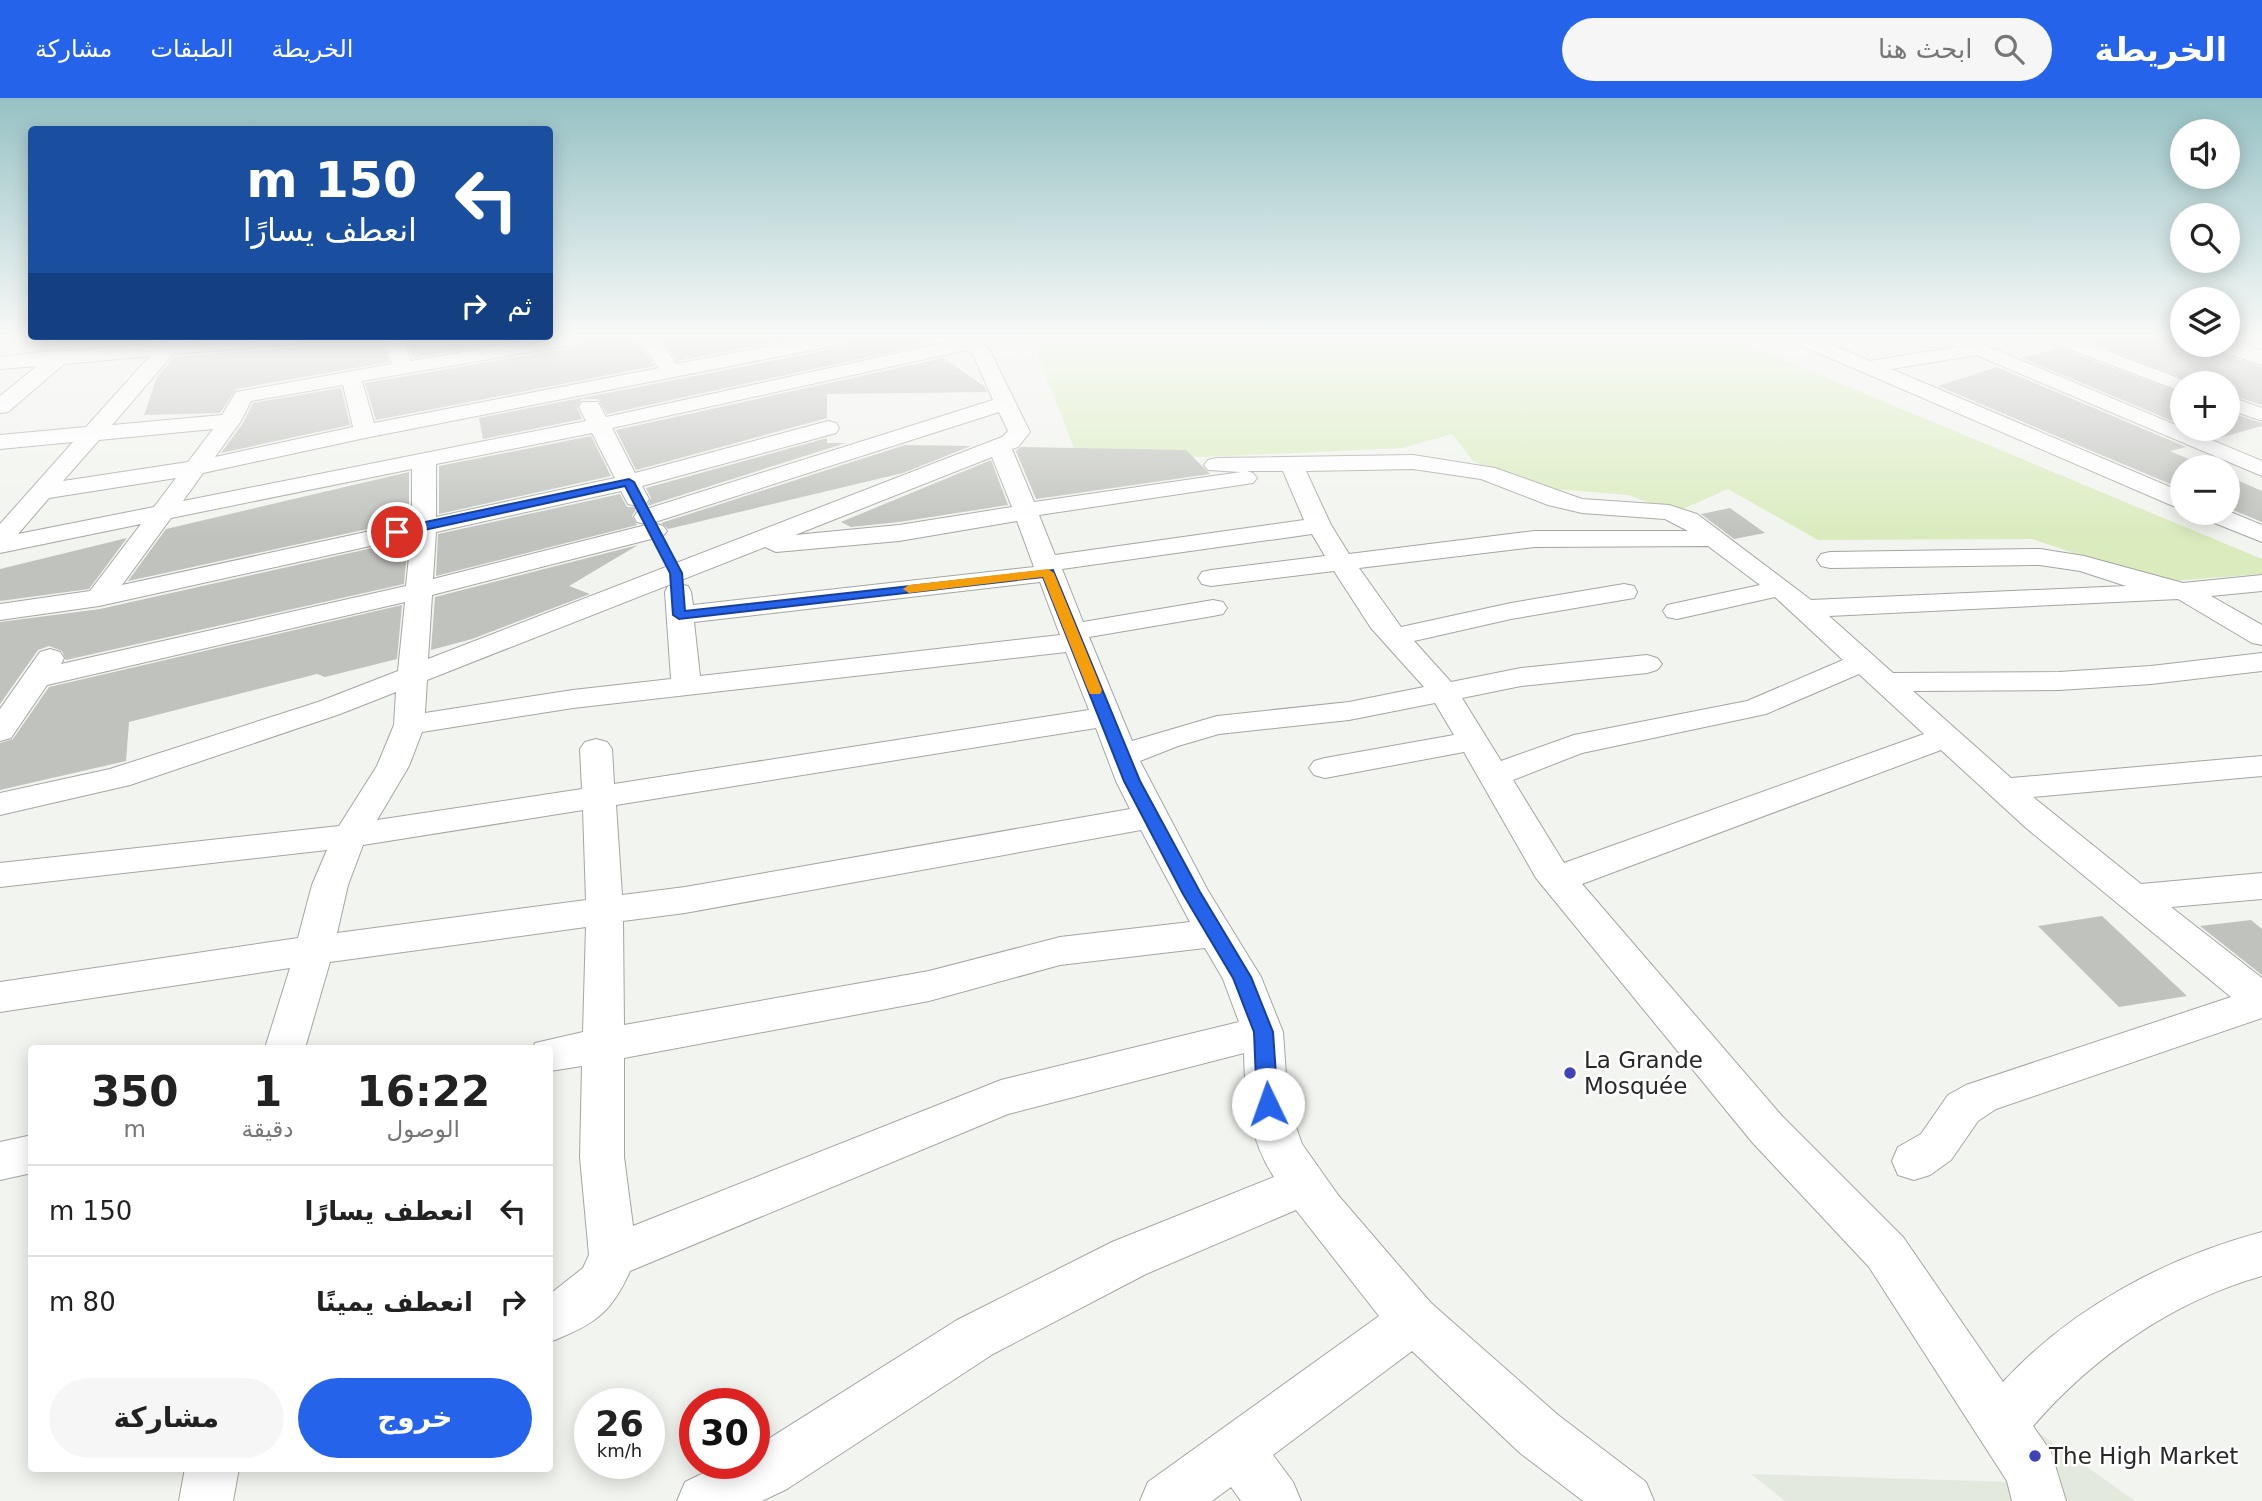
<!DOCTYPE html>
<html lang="ar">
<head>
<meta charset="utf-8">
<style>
	:root { --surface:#fff; --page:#f6f6f6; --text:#222; --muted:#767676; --line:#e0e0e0; --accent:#2563eb }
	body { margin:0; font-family:"DejaVu Sans",Vazirmatn,sans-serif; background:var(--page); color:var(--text); direction:rtl; height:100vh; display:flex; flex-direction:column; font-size:26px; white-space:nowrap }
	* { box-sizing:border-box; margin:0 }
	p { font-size:23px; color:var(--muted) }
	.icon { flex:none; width:38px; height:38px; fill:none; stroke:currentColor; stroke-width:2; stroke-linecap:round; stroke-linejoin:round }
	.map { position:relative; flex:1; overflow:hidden; direction:ltr }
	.drawer { position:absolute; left:28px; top:947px; width:525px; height:427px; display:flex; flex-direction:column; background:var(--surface); border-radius:7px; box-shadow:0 4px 18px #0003; direction:rtl }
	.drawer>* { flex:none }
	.top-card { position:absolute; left:28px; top:28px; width:525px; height:214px; border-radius:7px; box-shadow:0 4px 18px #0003; direction:rtl; background:#1a4fa0; color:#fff; overflow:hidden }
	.controls { position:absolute; left:2170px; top:21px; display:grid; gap:14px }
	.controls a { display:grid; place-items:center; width:70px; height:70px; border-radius:50%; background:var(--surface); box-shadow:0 4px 18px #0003; font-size:35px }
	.speed { position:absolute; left:574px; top:1290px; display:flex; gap:14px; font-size:35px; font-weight:700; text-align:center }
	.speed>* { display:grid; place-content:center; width:91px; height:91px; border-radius:50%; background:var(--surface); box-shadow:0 4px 18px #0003; line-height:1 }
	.speed small { font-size:18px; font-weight:400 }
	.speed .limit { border:10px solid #d22; background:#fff; color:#111 }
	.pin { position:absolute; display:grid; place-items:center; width:60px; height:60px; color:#fff; margin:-30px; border:4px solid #fff; border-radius:50%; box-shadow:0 2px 7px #0007 }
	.me { position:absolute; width:77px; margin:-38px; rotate:357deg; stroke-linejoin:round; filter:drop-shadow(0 0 5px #0008) }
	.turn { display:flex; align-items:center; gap:24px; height:147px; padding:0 21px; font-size:32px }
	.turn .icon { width:91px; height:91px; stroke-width:2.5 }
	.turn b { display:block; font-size:49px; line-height:60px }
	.then { display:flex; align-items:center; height:66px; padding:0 21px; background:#0003; gap:14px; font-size:26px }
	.eta { display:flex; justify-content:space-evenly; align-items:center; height:119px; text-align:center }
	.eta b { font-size:42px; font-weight:700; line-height:49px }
	.primary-button { display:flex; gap:14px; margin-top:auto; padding:14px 21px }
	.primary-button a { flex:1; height:80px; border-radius:42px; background:var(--accent); color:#fff; font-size:28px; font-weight:700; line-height:80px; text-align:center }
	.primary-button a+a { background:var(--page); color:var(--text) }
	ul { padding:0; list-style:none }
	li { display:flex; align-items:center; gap:21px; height:91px; padding:0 21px; border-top:2px solid var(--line) }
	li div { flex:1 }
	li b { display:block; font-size:26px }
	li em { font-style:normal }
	header { display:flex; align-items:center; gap:42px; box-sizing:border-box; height:98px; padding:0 35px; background:var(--accent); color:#fff }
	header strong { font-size:33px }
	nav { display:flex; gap:38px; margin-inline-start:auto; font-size:24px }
	.search { width:490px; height:63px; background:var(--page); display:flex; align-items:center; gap:18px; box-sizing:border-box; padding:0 24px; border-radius:38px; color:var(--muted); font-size:26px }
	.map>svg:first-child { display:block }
	.built { fill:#e4e9dd }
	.green { fill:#daecbe }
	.building { fill:#c0c2bd }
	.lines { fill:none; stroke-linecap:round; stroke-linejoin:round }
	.street-casing { stroke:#a4a6a2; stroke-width:2 }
	.primary-casing { stroke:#a4a6a2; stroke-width:2 }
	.street { fill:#fff; fill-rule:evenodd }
	.primary { fill:#fff; fill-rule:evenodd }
	.route { fill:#2563eb; stroke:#184099; stroke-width:2 }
	.slow { fill:#f59e0b }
	.poi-dot { fill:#3e44b8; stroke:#fff; stroke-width:2.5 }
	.labels { text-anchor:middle; stroke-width:5; stroke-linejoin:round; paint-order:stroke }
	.near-poi-label { font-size:23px; fill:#282827; stroke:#fff; text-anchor:start }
</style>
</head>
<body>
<header>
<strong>الخريطة</strong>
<div class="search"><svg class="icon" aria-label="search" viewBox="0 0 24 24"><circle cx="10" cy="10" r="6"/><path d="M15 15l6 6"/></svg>ابحث هنا</div>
<nav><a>الخريطة</a><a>الطبقات</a><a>مشاركة</a></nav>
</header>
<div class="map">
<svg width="2262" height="1403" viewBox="0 0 2262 1403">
	<rect width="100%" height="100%" fill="#f2f4ef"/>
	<polygon class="built" points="2024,1324 2135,1403 1785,1403 1751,1376 2014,1384"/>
	<polygon class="green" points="1031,240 1731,240 2262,461 2262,476 2159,484 2032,441 1818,442 1728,391 1676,414 1628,397 1533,389 1473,363 1452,336 1402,350 1201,359 1075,353"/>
	<g class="building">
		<polygon points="308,240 381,240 389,264 236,291 220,315 144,317 157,279 174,259 296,249"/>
		<polygon points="406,240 528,240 413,260"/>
		<polygon points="588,240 635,240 655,268 376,322 365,285 576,249"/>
		<polygon points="661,240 799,240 677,263"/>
		<polygon points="854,240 914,240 924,247 607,316 598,301 582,301 577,310 582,321 483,341 479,320 843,249"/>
		<polygon points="2100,240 2182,240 2182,247 2211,247 2216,254 2262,269 2262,307 2228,296 2228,285 2194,285 2089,243"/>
		<polygon points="2059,250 2182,295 2182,327 2022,260"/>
		<polygon points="943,260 984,288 987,294 827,296 827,320 636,372 616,332"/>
		<polygon points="1997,269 2186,349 2170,353 2207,369 2182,369 2182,391 1938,288"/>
		<polygon points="341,290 350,327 221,355 243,325 253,305"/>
		<polygon points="2228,314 2262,325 2262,328 2215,341 2192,331 2228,331"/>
		<polygon points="591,338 611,378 439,416 439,368"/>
		<polygon points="827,340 827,345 846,345 647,408 651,400 646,390"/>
		<polygon points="905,347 971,348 903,375 668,431 661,425"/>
		<polygon points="1021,349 1186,352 1210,376 1036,401 1016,353"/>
		<polygon points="991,362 1008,407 899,424 851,429 841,424"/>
		<polygon points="409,374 409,422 128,483 166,431"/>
		<polygon points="2228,378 2262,393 2262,424 2228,410"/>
		<polygon points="620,396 627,409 643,409 636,411 632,418 637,427 436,478 438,436"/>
		<polygon points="1730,410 1765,435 1734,441 1701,416"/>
		<polygon points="127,440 89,491 0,503 0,471"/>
		<polygon points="408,442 404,486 66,562 62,553 49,548 38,552 0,606 0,524 100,511"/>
		<polygon points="638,447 569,488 590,496 472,541 431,552 435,499"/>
		<polygon points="402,507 397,561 325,579 317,576 129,624 126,663 0,692 0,645 13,641 49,589"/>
		<polygon points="2102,818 2187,898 2119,909 2038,828"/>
		<polygon points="2251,822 2262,831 2262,877 2200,828"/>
	</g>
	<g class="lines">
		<g class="street-casing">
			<g id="street">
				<path d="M166,240H183L184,244L228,240H306L296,246L173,256L112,327L222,317L236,294L392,266L383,240H403L411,263L543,240H586L576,246L362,283L374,325L659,270L638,240H658L676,266L813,240H852L842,246L365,340L203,375L183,403L586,323L579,309L582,304H598L606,319L953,243L951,240H974L988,249L1030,334L1018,349L1012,351L1034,404L1241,374L1208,372L1204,367L1208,362L1216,360L1413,357L1495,370L1582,401L1669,407L1697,416L1811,502L2126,488L2080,473L2040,467L1830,470L1821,468L1817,462L1821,456L1830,454L2040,451L2084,458L2183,485L2262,477V493L2211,498L2262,527V547L2252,545L2178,501L1829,518L1893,575L2059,574L2151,568L2262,555V573L2151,586L2059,592L1913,593L2011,680L2262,658V678L2033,699L2141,786L2262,775V801L2171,809L2262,880V920L1996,1011L1978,1023L1951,1062L1930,1077L1914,1082L1898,1077L1892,1063L1898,1049L1921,1036L1948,997L1966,987L2231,899L2025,729L1941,652L1582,786L1782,1018L1903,1139L2003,1284C2071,1210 2165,1160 2262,1134V1178C2173,1203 2094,1258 2033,1328L2051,1354L2066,1403H2012L2007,1383L1869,1169L1752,1044L1536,780L1464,654L1325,680L1314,677L1309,670L1314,663L1325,660L1454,637L1435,605L1349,622L1219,636L1178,648L1140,663L1207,791L1261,879L1283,934L1288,1006L1302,1046L1338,1097L1431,1205L1558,1317L1646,1384L1654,1403H1583L1520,1355L1412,1253L1273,1357L1293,1384L1301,1403H1241L1231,1389L1212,1403H1140L1148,1384L1379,1218L1296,1112L1146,1176L993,1256L787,1391L762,1403H677L685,1384L724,1365H754V1350L957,1222L1112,1144L1274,1079C1249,1041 1245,999 1244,955L1008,1016L630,1173C611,1216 593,1227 550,1244V1196L583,1170L589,1157L580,1059L582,968L550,973V950H533L535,945L583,934L586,829L330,864L305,950H265L290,870L0,914V884L298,840L312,787L327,752L0,789V765L339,728L377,668L394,627L396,594L340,616L130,687L0,717V695L110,671L318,604L398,573L405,504L47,587L11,640L0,643V611L40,554L50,551L60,554L64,560L61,566L406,488L411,439L99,508L0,522V506L90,493L141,426L0,455V426L73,344L0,351V337L86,329L150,258L64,266L8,314L0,315V298L37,268L0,271V259C15,258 59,250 69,253L161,245ZM966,252L973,256L993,302L637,414L634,419L637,424L646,426L655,424L999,314L1008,333L1002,339L428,561L432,497L663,438L667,433L663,428L654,425L433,481L436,434L621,393L628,406L637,408L646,406L649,401L642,388L836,335L839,330L836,325L828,323L635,375L612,330ZM343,287L353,329L215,359L241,323L251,303ZM213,331L188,364L63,383L99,342ZM592,335L615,380L436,419V366ZM992,359L1012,409L899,427L795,437ZM412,371V424L122,487L171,420ZM1413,371L1481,381L1548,407L1582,415L1665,421L1688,433H1535L1349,456L1331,427L1306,373ZM1247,373H1283L1304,422L1055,457L1039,417L1253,385L1257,380L1253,375ZM176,380L154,409L18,436L49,400ZM1017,423L1034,469L693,507L691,494L688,488L678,486L668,488L665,494L671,581L573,592L425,615L427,582L765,449L776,454L899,443ZM1312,436L1325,458L1211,472L1202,474L1198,480L1202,486L1211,488L1334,473L1371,530L1424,589L1349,604L1217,618L1132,643L1089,539L1213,518L1223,516L1227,510L1223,504L1213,502L1083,524L1062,471ZM1708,448L1760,487L1667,507L1663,513L1667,519L1677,521L1775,499L1843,562L1747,603L1574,637L1501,663L1462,600L1521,588L1647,575L1657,572L1662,566L1657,560L1647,557L1521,570L1451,584L1414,543L1511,521L1634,500L1637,494L1634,488L1624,486L1511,505L1401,529L1359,470L1535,449ZM1040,484L1060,537L700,578L694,524ZM1066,554L1089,612L614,686L612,651L607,644L596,641L585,644L580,651L582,691L377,722L409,668L422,634L573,610ZM1859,576L1924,636L1564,765L1513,682L1582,655L1766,616ZM1096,630L1116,683L1130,711L685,789L622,797L616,707ZM583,712L586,802L337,835L348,787L363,747ZM1141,732L1190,824L1060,839L929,873L624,927L623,823L685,815ZM1205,850L1223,881L1239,924L1001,982L633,1128L624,1059V960L929,903L1060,867Z"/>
				<polygon points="1790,240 1816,240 1870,263 1956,249 1942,240 1968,240 2262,363 2262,378 1976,257 1891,271 2182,394 2182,410 2173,408 1793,244"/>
				<polygon points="2047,240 2075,240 2191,285 2182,285 2182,293 2175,291 2050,244"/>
				<polygon points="2228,298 2262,310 2262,323 2228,311"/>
				<polygon points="2228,413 2262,427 2262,444 2202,420 2199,415"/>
				<polygon points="32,1037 32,1075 0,1082 0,1044"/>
				<polygon points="185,1370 239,1370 233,1403 179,1403"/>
			</g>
		</g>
		<g class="primary-casing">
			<polygon id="primary" points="2228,241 2262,252 2262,267 2217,252 2214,247 2228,247"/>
		</g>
		<use href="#street" class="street"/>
		<use href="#primary" class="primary"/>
	</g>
	<linearGradient id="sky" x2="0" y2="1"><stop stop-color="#96c1c4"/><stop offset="0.55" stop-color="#f9faf8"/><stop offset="1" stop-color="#f9faf8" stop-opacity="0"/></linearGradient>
	<rect width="2262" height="436" fill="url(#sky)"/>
	<polygon class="route" points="629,381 634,384 682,475 685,513 1053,472 1140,683 1200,794 1251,879 1273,934 1278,1006 1275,1012 1268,1014 1260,1012 1257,1006 1254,934 1233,880 1183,796 1124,683 1043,479 679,521 673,517 670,475 625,388 397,438 391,434 397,430"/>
	<polygon class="slow" points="1048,471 1054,475 1102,592 1100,596 1090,596 1088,592 1043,479 909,495 903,491 909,487"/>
	<g class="poi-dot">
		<circle cx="1570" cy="975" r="7"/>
		<circle cx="2035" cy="1358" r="7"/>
	</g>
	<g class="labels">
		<g class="near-poi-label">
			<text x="1584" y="970">La Grande<tspan x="1584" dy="26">Mosquée</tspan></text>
			<text x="2049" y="1366">The High Market</text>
		</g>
	</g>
</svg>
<div class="controls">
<a><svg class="icon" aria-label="sound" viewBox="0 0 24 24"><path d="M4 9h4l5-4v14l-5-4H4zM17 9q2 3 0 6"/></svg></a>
<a><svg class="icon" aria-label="search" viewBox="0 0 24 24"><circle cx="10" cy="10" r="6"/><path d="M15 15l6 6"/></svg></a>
<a><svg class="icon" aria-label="layers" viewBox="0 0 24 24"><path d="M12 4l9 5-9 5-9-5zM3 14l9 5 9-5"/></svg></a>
<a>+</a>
<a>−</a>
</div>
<div class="speed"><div>26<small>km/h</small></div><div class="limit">30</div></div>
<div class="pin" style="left:397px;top:434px;background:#d93025"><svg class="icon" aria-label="arrive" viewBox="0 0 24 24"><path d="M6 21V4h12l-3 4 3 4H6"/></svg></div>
<svg class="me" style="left:1268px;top:1006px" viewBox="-20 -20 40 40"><circle r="19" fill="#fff"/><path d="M0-13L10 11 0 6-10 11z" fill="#2563eb"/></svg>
<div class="top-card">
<div class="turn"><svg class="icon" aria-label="left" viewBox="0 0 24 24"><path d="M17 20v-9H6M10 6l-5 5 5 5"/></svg><div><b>150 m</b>انعطف يسارًا</div></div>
<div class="then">ثم<svg class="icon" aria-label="right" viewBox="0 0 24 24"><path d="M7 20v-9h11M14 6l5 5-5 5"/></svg></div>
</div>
<section class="drawer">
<div class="eta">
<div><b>16:22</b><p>الوصول</p></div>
<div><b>1</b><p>دقيقة</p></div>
<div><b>350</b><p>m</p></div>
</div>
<ul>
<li><svg class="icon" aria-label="left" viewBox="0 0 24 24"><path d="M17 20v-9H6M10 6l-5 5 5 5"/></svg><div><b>انعطف يسارًا</b></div><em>150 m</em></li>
<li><svg class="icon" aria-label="right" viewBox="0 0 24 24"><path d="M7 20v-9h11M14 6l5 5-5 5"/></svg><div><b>انعطف يمينًا</b></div><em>80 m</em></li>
</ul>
<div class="primary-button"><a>خروج</a><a>مشاركة</a></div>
</section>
</div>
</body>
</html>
